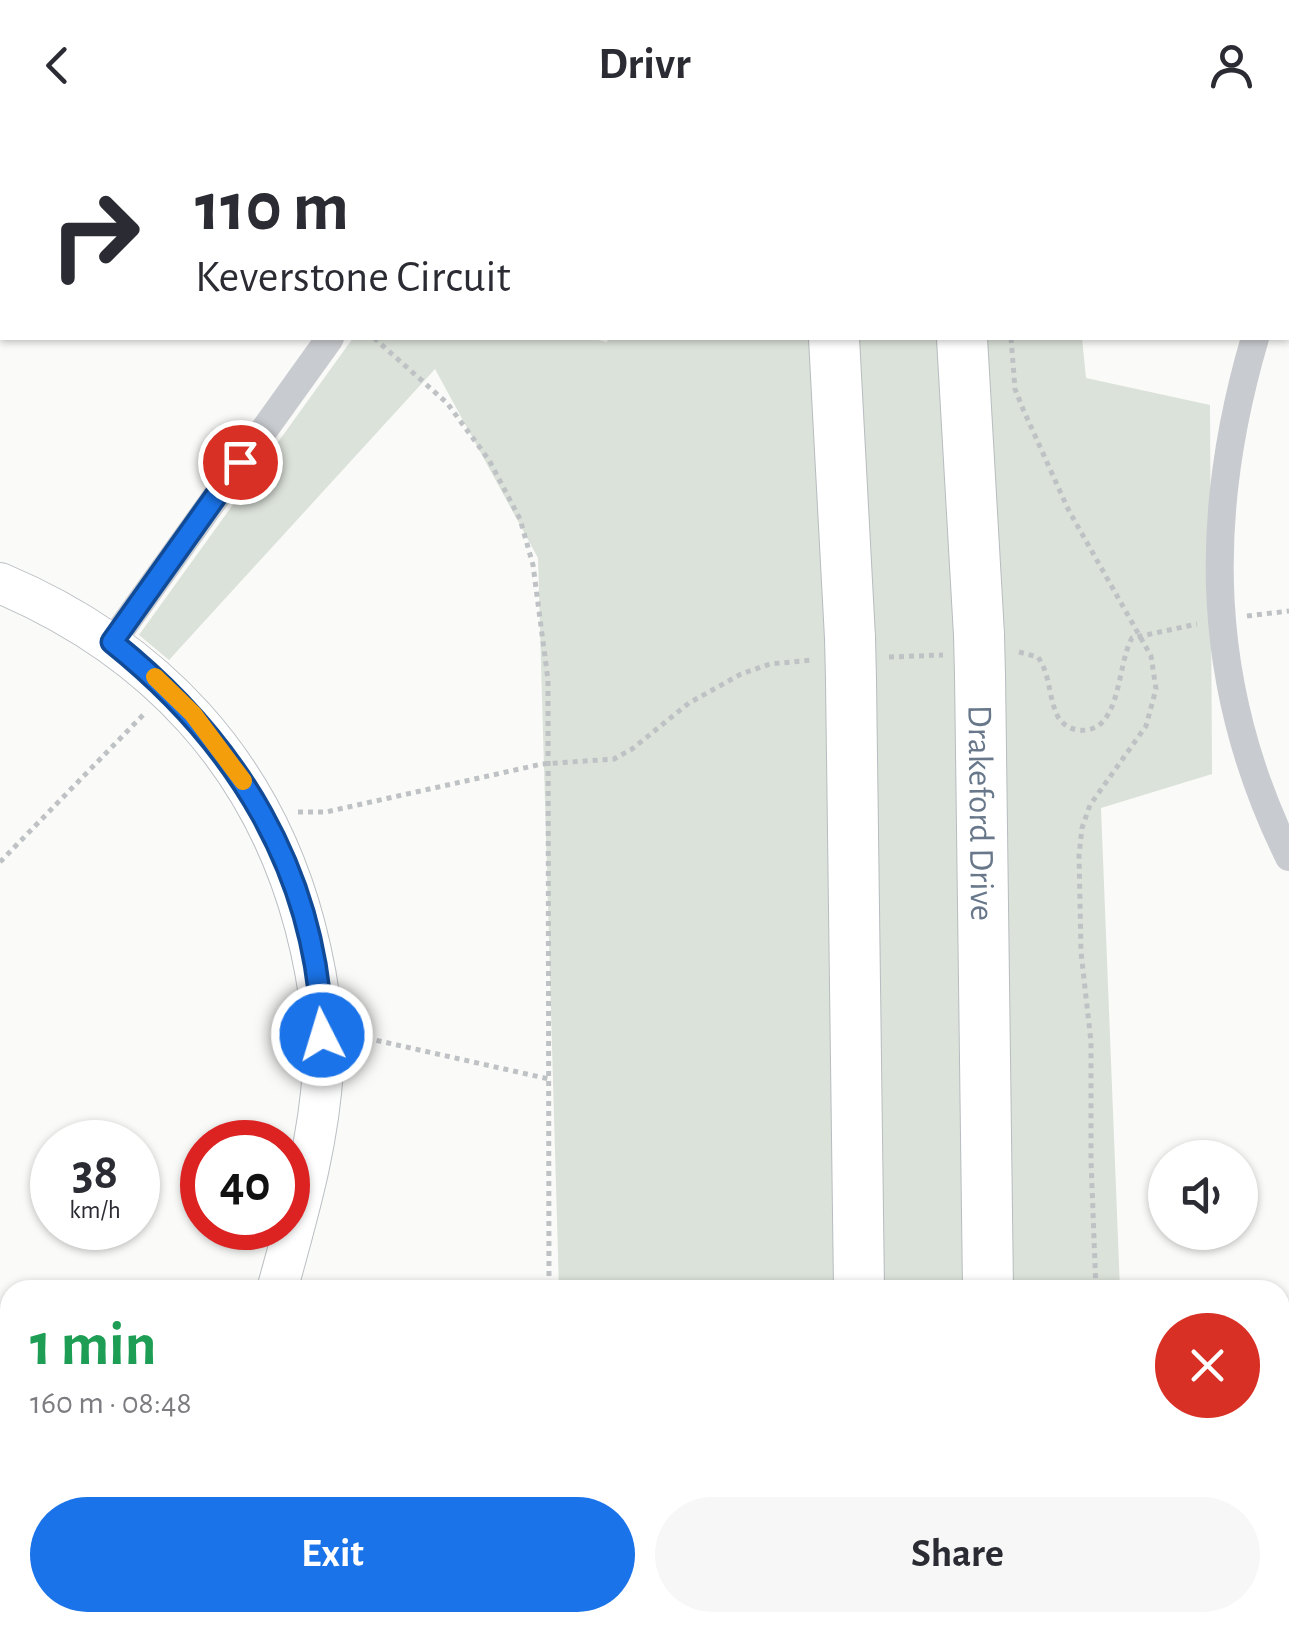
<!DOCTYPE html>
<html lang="en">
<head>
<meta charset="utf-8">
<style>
	:root { --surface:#fff; --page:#f7f7f7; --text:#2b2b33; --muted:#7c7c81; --accent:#1a73e8 }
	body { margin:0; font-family:"Alegreya Sans",sans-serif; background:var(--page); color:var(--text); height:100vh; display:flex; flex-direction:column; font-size:38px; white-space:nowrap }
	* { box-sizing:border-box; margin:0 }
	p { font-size:32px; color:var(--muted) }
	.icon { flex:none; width:55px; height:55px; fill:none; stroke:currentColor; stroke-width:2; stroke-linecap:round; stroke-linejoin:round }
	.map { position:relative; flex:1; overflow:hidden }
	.panel { position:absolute; left:0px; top:1150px; width:1290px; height:352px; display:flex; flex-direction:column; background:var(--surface); border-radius:30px 30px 0 0; box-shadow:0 2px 8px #0004 }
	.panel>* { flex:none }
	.banner { position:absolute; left:0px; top:0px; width:1290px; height:210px; box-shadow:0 2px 8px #0004; background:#fff; color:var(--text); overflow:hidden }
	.fabs { position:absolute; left:1148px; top:1010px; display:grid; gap:20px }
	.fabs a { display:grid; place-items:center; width:110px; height:110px; border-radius:50%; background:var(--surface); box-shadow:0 2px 8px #0004; font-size:50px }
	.speed { position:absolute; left:30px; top:990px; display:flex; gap:20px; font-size:50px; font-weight:700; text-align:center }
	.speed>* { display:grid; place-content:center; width:130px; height:130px; border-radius:50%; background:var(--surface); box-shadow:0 2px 8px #0004; line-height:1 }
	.speed small { font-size:25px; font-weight:400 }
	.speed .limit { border:15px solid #d22; background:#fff; color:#111 }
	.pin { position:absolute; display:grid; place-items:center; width:85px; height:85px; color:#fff; margin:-42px; border:5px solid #fff; border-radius:50%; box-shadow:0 2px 10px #0007 }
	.me { position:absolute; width:110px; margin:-55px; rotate:355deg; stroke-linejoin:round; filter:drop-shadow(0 0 8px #0008) }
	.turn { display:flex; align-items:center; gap:35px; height:210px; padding:0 30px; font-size:45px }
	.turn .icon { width:130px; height:130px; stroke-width:2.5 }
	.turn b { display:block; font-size:70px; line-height:85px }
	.round { display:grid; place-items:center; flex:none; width:105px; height:105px; border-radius:52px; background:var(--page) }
	.head { display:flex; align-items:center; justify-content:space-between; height:170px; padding:0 30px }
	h1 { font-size:60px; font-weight:700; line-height:75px; color:#1e9e55 }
	.action { display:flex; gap:20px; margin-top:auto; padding:20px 30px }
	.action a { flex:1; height:115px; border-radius:60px; background:var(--accent); color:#fff; font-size:40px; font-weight:700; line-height:115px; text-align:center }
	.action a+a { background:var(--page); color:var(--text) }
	header { display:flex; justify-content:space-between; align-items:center; height:130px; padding:0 30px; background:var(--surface); font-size:45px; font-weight:700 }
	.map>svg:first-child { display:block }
	.green { fill:#dbe2d9 }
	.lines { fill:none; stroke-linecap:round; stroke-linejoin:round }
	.secondary-casing { stroke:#babfc4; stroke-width:42 }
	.highway-casing { stroke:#b8bcc0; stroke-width:52 }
	.path { stroke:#bfc2c5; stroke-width:5; stroke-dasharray:5 5; stroke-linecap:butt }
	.street { stroke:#c8cbcf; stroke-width:28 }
	.secondary { stroke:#fff; stroke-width:40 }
	.highway { stroke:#fff; stroke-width:50 }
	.highway-bridge-casing { stroke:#b8bcc0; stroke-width:52; stroke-linecap:butt }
	.highway-bridge { stroke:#fff; stroke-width:50 }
	.route-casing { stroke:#114b97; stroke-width:25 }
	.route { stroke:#1a73e8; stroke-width:18 }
	.slow { stroke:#f59e0b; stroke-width:18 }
	.labels { text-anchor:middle; stroke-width:10; stroke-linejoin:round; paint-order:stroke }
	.street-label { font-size:35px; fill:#68788a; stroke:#fff }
</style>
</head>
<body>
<header><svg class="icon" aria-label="back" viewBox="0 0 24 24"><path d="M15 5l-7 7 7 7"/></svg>Drivr<svg class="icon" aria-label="person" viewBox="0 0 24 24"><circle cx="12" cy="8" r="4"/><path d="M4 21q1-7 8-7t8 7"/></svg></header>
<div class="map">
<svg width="1289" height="1502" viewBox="0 0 1289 1502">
	<rect width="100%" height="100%" fill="#fafaf8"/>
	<g class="green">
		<polygon points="353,208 591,208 607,212 608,208 1082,208 1086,248 1210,275 1212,644 1101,678 1120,1160 559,1160 538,428 435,239 169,530 139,505"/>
		<rect x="551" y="1492" width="582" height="10"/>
	</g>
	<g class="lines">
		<g class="secondary-casing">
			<g id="secondary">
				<path d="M0,453C154,518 262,633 305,796C317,842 325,890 323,938C319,1014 297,1087 277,1160"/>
				<polyline points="98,1502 107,1492"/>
				<polyline points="143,1502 151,1492"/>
			</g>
		</g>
		<g class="highway-casing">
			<g id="highway">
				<polyline points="815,0 816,2"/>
				<polyline points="944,0 945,2"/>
				<polyline points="834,208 850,508"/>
				<polyline points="962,208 979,505"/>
				<path id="s1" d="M980,545L988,1160"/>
				<polyline points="851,550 859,1160"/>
				<polyline points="872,1492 873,1502"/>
				<polyline points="998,1492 999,1502"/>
			</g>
		</g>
		<g class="path">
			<polyline points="254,0 258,2"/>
			<polyline points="992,0 992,2"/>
			<polyline points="44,2 47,0"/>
			<polyline points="1288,162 1289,157"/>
			<polyline points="374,208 447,273 489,330 520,389 533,435 548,550 549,1160"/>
			<polyline points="1011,208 1015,259 1023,279 1068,379 1151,526 1156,559 1146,596 1090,675 1082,698 1079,725 1081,822 1091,912 1091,1031 1096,1160"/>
			<polyline points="1247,486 1289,481"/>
			<path d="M1019,522L1038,527C1051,546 1048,567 1058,587C1063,594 1068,598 1077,600C1122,606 1116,536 1132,508L1197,494"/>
			<polyline points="889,527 943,525"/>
			<polyline points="298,682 326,682 542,634 614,629 632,619 689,573 741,544 770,534 813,530"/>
			<polyline points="0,732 144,584"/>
			<polyline points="357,906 549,949"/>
			<polyline points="0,1282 10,1283"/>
			<polyline points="550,1492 550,1502"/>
			<polyline points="1110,1492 1111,1502"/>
		</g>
		<g class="street">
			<polyline points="387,0 388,2"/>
			<polyline points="0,19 2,19"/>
			<polyline points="1288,22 1288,41"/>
			<path d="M1255,208C1202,388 1205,557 1289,727"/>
			<polyline points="112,512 330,208"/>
		</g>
		<use href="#secondary" class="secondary"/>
		<use href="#highway" class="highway"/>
		<g class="highway-bridge-casing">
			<g id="highway-bridge">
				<polyline points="979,505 980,545"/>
				<polyline points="850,508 851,550"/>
			</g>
		</g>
		<use href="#highway-bridge" class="highway-bridge"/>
	</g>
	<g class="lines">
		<g class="route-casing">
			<path id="route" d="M240,332L112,512C236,611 318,742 322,905"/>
		</g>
		<use href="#route" class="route"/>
		<polyline class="slow" points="155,547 193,584 243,651"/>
	</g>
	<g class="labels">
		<g class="street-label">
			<text dy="12" stroke="none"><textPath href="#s1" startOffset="138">Drakeford Drive</textPath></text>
		</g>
	</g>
</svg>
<div class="fabs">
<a><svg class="icon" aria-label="sound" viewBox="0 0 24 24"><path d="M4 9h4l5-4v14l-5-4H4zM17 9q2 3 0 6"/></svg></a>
</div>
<div class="speed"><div>38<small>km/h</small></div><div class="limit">40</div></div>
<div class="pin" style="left:240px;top:332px;background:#d93025"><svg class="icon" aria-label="arrive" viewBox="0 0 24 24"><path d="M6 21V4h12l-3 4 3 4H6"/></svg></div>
<svg class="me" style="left:322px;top:905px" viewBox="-20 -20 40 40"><circle r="17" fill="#1a73e8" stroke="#fff" stroke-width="3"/><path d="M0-11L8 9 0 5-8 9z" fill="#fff"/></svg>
<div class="banner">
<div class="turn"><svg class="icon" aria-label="right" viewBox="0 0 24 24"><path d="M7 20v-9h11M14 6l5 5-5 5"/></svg><div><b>110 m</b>Keverstone Circuit</div></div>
</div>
<section class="panel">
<div class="head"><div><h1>1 min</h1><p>160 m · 08:48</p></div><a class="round" style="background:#d93025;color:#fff"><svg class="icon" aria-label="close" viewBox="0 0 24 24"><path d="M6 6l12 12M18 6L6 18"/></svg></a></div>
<div class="action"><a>Exit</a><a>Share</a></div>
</section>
</div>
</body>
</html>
